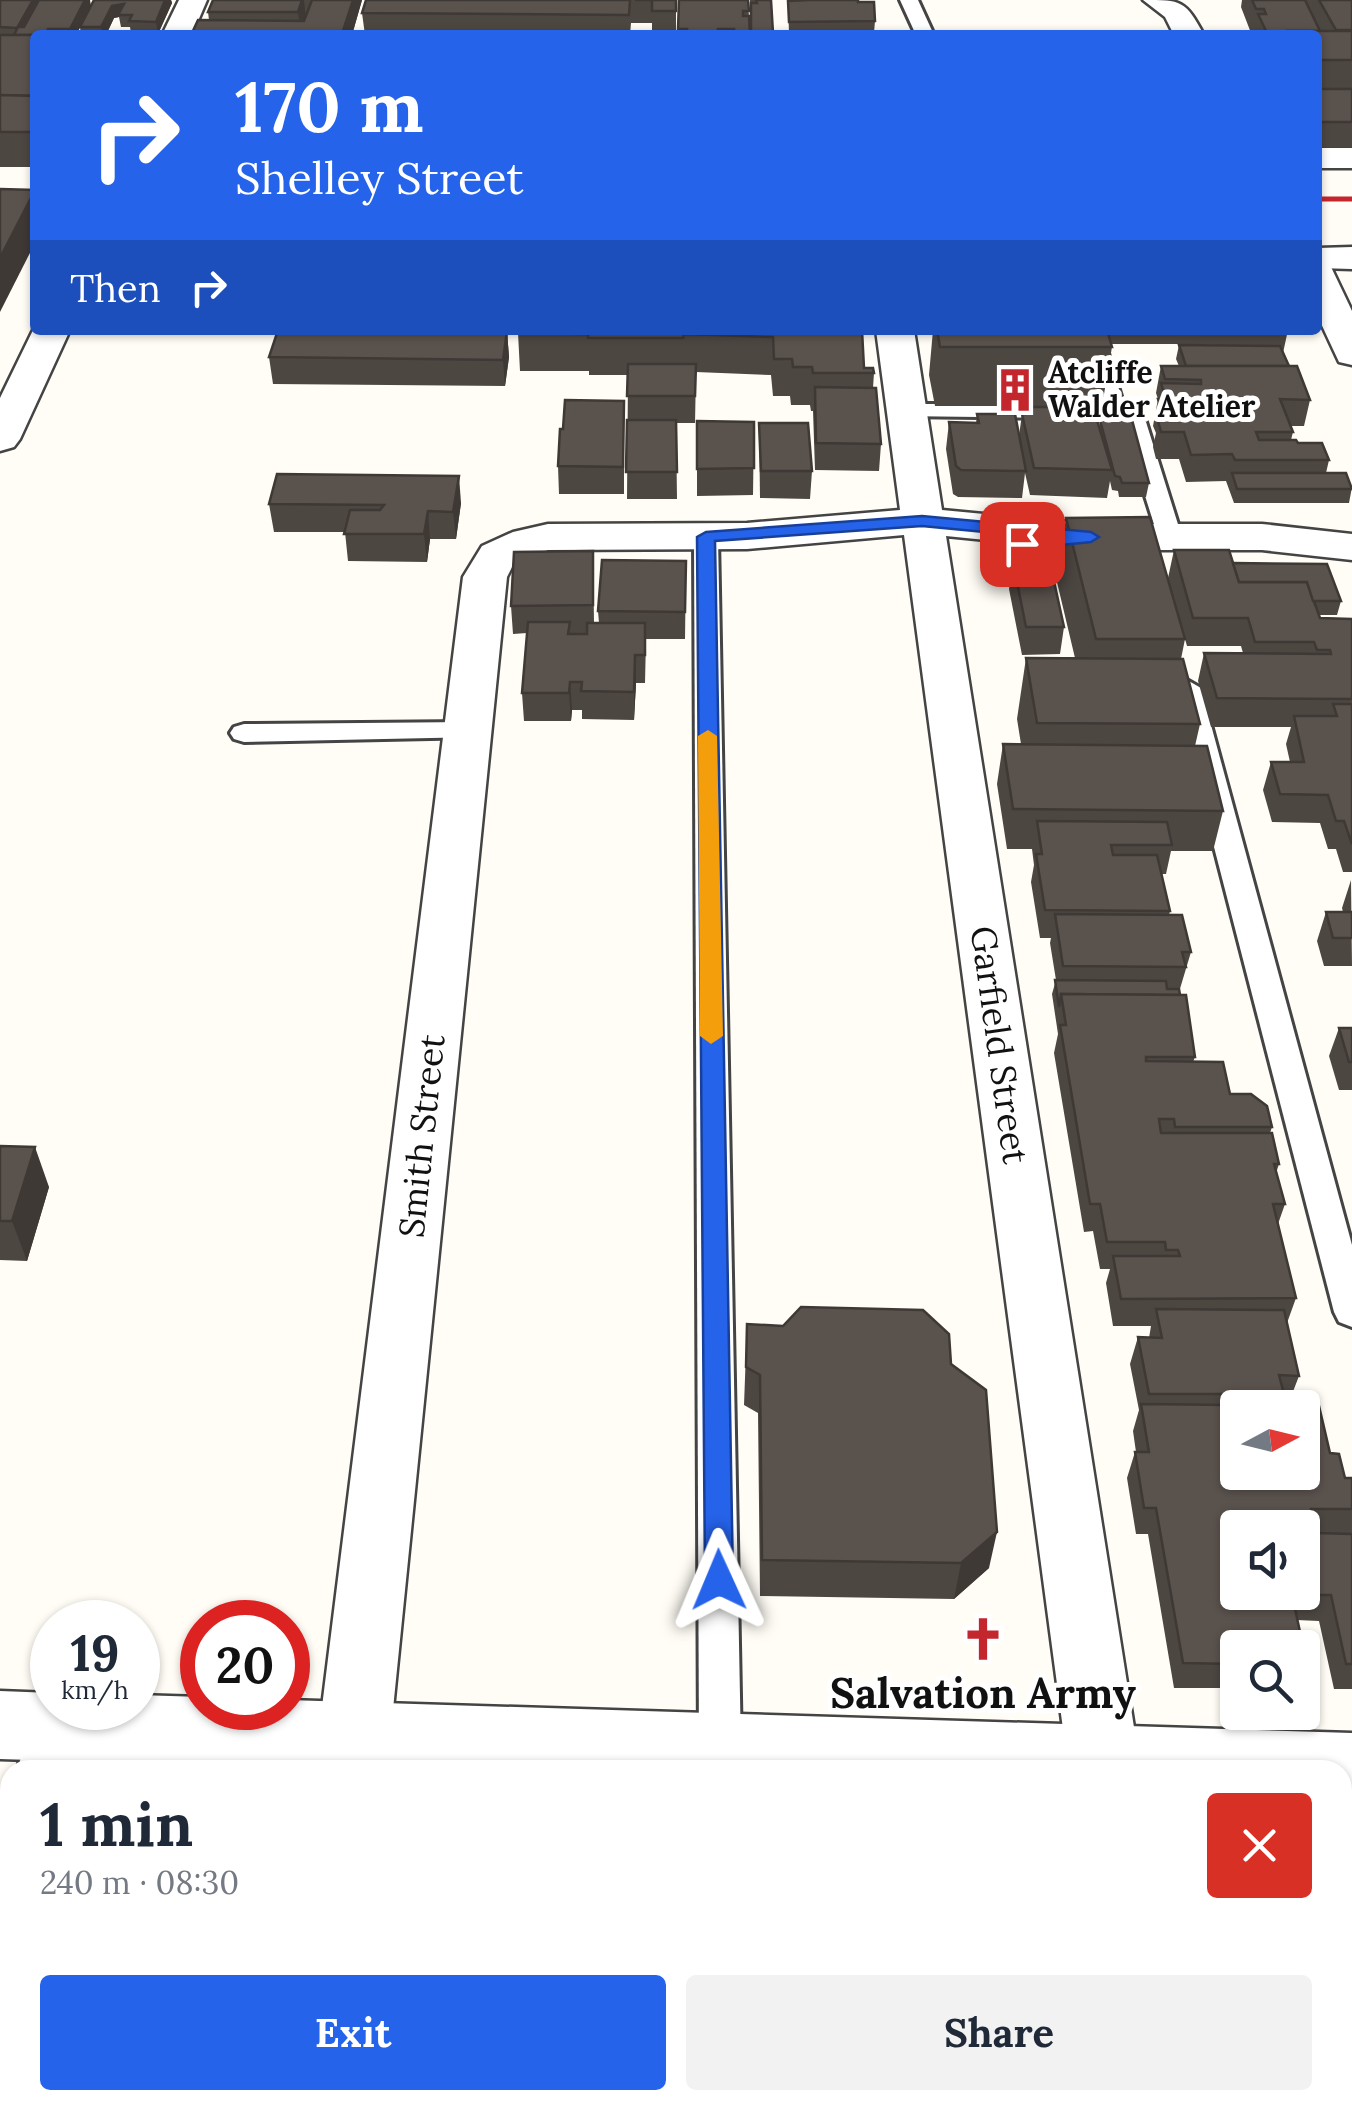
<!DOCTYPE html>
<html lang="en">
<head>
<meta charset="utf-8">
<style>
	:root { --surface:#fff; --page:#f2f2f3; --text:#1f2937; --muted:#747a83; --accent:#2563eb }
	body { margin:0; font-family:Lora,serif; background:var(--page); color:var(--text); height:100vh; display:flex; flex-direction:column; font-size:38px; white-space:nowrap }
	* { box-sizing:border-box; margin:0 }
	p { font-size:32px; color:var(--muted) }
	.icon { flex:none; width:55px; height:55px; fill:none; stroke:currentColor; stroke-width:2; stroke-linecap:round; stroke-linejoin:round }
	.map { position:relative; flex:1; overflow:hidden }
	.sheet { position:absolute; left:0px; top:1760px; width:1352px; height:350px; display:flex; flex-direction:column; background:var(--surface); border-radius:30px 30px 0 0; box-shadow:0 2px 8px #0004 }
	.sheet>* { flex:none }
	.guide { position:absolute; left:30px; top:30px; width:1292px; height:305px; border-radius:10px; box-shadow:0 2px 8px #0004; background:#2563eb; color:#fff; overflow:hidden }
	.needle { width:65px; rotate:83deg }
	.fabs { position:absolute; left:1220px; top:1390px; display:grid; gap:20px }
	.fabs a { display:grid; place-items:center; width:100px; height:100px; border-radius:10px; background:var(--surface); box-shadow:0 2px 8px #0004; font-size:50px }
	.speed { position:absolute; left:30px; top:1600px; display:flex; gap:20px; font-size:50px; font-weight:700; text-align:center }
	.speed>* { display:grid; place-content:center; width:130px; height:130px; border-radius:50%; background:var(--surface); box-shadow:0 2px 8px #0004; line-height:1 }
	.speed small { font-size:25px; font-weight:400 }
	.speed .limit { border:15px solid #d22; background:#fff; color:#111 }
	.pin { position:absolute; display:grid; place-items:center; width:85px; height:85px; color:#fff; margin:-42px; border-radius:20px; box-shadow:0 5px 15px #0006 }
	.me { position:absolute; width:110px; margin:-55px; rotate:359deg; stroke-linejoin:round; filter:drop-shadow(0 0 8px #0008) }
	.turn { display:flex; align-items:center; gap:35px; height:210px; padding:0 40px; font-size:45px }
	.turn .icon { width:130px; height:130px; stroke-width:2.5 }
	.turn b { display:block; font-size:70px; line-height:85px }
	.then { display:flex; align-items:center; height:95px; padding:0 40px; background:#0003; gap:20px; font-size:38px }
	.round { display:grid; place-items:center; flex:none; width:105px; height:105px; border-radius:10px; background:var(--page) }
	.head { display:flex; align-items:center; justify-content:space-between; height:170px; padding:0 40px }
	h1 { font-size:60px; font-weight:700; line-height:75px }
	.cta { display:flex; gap:20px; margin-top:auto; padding:20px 40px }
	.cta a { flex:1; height:115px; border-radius:10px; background:var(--accent); color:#fff; font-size:40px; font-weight:700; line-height:115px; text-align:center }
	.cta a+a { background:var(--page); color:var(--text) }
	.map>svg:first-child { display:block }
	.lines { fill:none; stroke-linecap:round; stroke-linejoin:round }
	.service-casing { stroke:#444; stroke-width:6 }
	.minor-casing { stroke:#444; stroke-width:5 }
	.tertiary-casing { stroke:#444; stroke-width:5 }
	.path { stroke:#333; stroke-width:8; stroke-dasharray:12 6; stroke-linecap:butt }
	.service { fill:#fff; fill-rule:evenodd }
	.minor { fill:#fff; fill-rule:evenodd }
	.tertiary { fill:#fff; fill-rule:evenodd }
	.rail { stroke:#c4262e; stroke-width:5 }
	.wall { fill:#4d4742 }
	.shaded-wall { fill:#3f3936 }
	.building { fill:#5a524d; stroke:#3f3936; stroke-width:2.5; fill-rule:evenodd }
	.route { fill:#2563eb; stroke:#184099; stroke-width:2.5 }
	.slow { fill:#f59e0b }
	.labels { text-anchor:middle; stroke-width:10; stroke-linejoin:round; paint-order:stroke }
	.far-poi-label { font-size:30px; font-weight:bold; fill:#111; stroke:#fff; text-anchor:start }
	.street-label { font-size:35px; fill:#111; stroke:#fff }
	.near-poi-label { font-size:42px; font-weight:bold; fill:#111; stroke:#fff }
</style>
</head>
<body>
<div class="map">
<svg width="1352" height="2110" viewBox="0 0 1352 2110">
	<rect width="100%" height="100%" fill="#fffdf5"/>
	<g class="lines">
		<g class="service-casing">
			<g id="service">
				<polygon points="900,0 918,0 934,35 916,35"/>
				<polygon points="797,29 803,30 806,35 788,35"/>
				<polygon points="1079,330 1101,330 1124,406 1146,422 1182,537 1179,542 1161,542 1158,537 1123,426 1102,410"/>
				<polygon points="908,404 1065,404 1077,411 1065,418 900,416 896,411"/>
				<polygon points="706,530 718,537 741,1749 735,1763 720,1769 705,1763 699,1749 694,537"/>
				<polygon points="1187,680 1201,688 1352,1245 1352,1327 1339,1322 1334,1312 1173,688"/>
				<polygon points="468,722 478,725 482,731 478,737 244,742 234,739 230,733 234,727 244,724"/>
				<polygon points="50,1707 65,1713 71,1727 59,1770 17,1770 35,1713"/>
				<polygon points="10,1852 10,1928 0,1932 0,1856"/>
			</g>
		</g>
		<g class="minor-casing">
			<g id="minor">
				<polygon points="179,0 207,0 192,35 162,35"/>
				<rect x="1318" y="148" width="34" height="20"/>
				<polygon points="1352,247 1352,269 1318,268 1318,248"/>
				<polygon points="35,326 35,330 70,330 20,439 14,447 0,451 0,398"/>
				<path d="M876,330H914L942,510L1091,524H1262L1352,534V560L1262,550H1083L946,536L1139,1759L1134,1770H1072L1067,1759L904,535L747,549L548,550L514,563L507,577L390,1739L379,1763C360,1771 348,1771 329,1763L318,1739L463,577L482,546L513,532L548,524L747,523L900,510Z"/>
			</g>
		</g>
		<g class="tertiary-casing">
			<g id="tertiary">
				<path d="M1143,0C1182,0 1185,0 1204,35H1174L1165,17Z"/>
				<polygon points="1318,264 1331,267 1352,311 1352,365 1339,362 1318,317"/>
				<polygon points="0,1691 52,1693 52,1708 138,1708 138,1695 202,1697 202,1708 288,1708 288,1700 1352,1733 1352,1803 1342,1803 1342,1770 337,1770 0,1759"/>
			</g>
		</g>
		<g class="path">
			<polyline points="96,2110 103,2100"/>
			<polyline points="423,2110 425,2100"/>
		</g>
		<use href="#service" class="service"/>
		<use href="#minor" class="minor"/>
		<use href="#tertiary" class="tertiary"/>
		<polyline class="rail" points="1318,199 1352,199"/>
	</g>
	<g class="wall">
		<polygon points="0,0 91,6 94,0 171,0 172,3 158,34 131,33 130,27 121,27 119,17 114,18 106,35 81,35 80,27 91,6 76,35 35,35 35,167 0,167"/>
		<polygon points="213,0 362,0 352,35 193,35 192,33 209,20 208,12"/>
		<polygon points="366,0 676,0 676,34 652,34 652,23 631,23 630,35 365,35 362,13"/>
		<polygon points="679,0 748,0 750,35 678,35"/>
		<polygon points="750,0 771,0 773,35 751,35"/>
		<polygon points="858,0 875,21 874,33 789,34 788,1"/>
		<polygon points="1242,0 1352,0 1352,147 1318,147 1318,35 1254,35 1254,33 1251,33 1241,7"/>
		<polygon points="862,330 864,368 874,373 873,388 881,444 879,471 815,470 813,411 811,411 810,405 791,405 790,396 773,396 771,375 696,372 695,423 676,423 677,499 627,499 628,375 589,375 589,371 520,371 518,333"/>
		<polygon points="933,330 1288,330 1283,353 1289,366 1310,400 1304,426 1291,426 1293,432 1291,440 1329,460 1326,473 1352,487 1349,503 1234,503 1226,481 1186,482 1179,459 1156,459 1153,447 1156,433 1153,426 1158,399 1156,393 1161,366 1179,366 1176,359 1179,345 1217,344 1111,344 1112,347 1102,406 935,406 929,375"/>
		<polygon points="507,331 509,357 505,386 273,384 269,357"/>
		<polygon points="1025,407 1099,427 1100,420 1149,483 1146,497 1119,497 1118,491 1112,490 1110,481 1107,498 1030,495 1025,473 1022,498 958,497 953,494 946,449 949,422 976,423 977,414 1019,436 1022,414 1024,414"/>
		<polygon points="697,421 754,422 753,495 697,496"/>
		<polygon points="759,423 812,471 810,499 760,498"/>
		<polygon points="624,428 624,494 559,494 558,466 563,429"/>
		<polygon points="461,503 456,539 430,539 427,562 348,561 345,532 274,532 269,504"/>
		<polygon points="1066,518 1185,639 1168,578 1174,550 1233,563 1341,601 1337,615 1318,615 1320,618 1352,619 1352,872 1343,872 1336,849 1328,849 1320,823 1272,822 1263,790 1271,762 1290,762 1286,744 1291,727 1211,727 1198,681 1204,653 1243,653 1241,646 1187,646 1185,639 1181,659 1200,724 1195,746 1223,811 1213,851 1171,851 1166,874 1162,874 1170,911 1169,915 1191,952 1179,992 1195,1057 1193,1062 1230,1094 1272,1127 1270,1133 1279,1164 1276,1173 1285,1204 1278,1224 1296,1298 1287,1323 1299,1376 1289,1402 1281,1402 1280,1405 1330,1453 1345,1478 1352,1478 1352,1689 1334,1689 1319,1621 1297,1620 1307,1664 1302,1673 1302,1648 1238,1648 1238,1688 1174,1688 1148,1534 1136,1534 1127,1478 1135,1452 1136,1452 1133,1431 1139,1410 1130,1364 1138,1337 1149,1338 1151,1326 1113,1326 1106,1283 1110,1269 1100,1269 1093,1231 1084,1232 1054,1053 1058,1034 1052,994 1056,980 1050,943 1051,938 1040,938 1031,882 1034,865 1032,849 1007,849 997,784 1003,744 1021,744 1017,719 1026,658 1075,658 1056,578"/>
		<polygon points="593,551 594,623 599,623 598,611 686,561 685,639 646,639 645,683 636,683 634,720 582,719 582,710 572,710 571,721 524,721 522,693 527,633 513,634 511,606"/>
		<polygon points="1021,555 1064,627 1060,654 1022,655 1009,589 1013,562 1020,562"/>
		<polygon points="1351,880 1352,966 1324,966 1317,941 1326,912 1343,912 1342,908"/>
		<polygon points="1339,1028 1352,1028 1352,1090 1339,1090 1329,1056"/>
		<polygon points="0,1146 49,1187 27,1261 0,1260"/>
		<polygon points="747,1324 951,1364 989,1568 954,1599 760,1596 758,1413 744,1405"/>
	</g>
	<g class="shaded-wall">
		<polygon points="33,0 41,0 20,40 17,28"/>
		<polygon points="85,0 90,0 91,6 76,35 71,35 70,29"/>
		<polygon points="165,0 171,0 172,3 158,34 156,22"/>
		<polygon points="302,0 304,0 306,20 301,35 298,12"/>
		<polygon points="353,0 362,0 352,35 342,35"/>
		<polygon points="124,4 119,17 114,18 106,35 103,35 101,27 112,6"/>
		<polygon points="35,191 35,243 0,312 0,258"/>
		<polygon points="507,331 509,357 505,386 503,360"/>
		<polygon points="459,476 461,503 456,539 453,512"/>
		<polygon points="428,511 430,539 427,562 424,534"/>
		<polygon points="635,655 636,683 634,720 634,692"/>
		<polygon points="570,682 572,710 571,721 569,693"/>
		<polygon points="35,1147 49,1187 27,1261 12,1221"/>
		<polygon points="997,1532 989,1568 954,1599 961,1563"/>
	</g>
	<g class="building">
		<polygon points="0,0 33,0 17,28 0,27"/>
		<polygon points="39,0 85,0 70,29 48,29 45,35 14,35 18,27 24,27"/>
		<polygon points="94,0 165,0 156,22 129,21 132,15 118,15 124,4 112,6 101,27 80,27"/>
		<polygon points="213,0 302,0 298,12 208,12"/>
		<polygon points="312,0 353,0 342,34 192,33 198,20 304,21"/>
		<polygon points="366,0 630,0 629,15 362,13"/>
		<polygon points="635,0 676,0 676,11 652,11 652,0"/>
		<polygon points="679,0 748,0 749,11 743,11 743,16 749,16 750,35 734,35 734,29 718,29 717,35 687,35 687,29 678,29"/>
		<polygon points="756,0 771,0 773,33 751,32 751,3 757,3"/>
		<polygon points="810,0 858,0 858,2 874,2 875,21 789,22 788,1"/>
		<polygon points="1252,0 1305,0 1320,31 1287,31 1287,35 1268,35 1258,14 1266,14 1264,9 1256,9"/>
		<polygon points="1319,0 1352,0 1352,30 1336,30"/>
		<polygon points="1287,31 1352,31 1352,60 1318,60 1318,35 1289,35"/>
		<polygon points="1014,33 1073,33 1074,35 1015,35"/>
		<polygon points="0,35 35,35 35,96 0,95"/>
		<rect x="1318" y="89" width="34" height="33"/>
		<polygon points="0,95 35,96 35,132 0,132"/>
		<polygon points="0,189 35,190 0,258"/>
		<polygon points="278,330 410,330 507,331 503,360 269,357"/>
		<polygon points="518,330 862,330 864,368 873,368 874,373 813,373 812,367 793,367 792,359 774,359 773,337 684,334 683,338 588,338 588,334 518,333"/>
		<polygon points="937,330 1107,330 1112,347 940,347"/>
		<polygon points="1179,345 1280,346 1289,366 1186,366"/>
		<polygon points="628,364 696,364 695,396 627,396"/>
		<polygon points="1161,366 1297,366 1310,400 1280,399 1293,432 1256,432 1259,440 1296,440 1298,443 1322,443 1329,460 1235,460 1232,454 1191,455 1184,432 1161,432 1158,421 1180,421 1176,408 1161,408 1158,399 1166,399 1161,383 1201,384 1201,380 1165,379"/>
		<polygon points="815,387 876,388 881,444 816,443"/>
		<polygon points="565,400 624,401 623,467 558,466 560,429 563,429"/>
		<polygon points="1025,407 1093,407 1112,470 1034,468 1022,414 1025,414"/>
		<polygon points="977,414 1015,414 1026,471 961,470 956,466 949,422 979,423"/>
		<polygon points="627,420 676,420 677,472 626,472"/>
		<polygon points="1100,420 1132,420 1149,483 1122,483 1120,477 1115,476"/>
		<polygon points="697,421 754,422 754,468 697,469"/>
		<polygon points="759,423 808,423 812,471 761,471"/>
		<polygon points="1232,473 1346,473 1352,489 1237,489"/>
		<polygon points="277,474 459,476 453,512 428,511 424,534 344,534 350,510 380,510 384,505 269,504"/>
		<polygon points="1150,517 1185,639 1096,639 1066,518"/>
		<polygon points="1174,550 1229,550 1239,582 1307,582 1320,618 1352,619 1352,699 1217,698 1204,653 1331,654 1330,650 1317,650 1314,642 1255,642 1248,618 1193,618"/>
		<polygon points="593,551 593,605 511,606 514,552"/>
		<polygon points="1048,554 1064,627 1026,627 1013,562 1022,562 1021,555"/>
		<polygon points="602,560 686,561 685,612 598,611"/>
		<polygon points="1233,563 1327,564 1341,601 1313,601 1307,582 1239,582"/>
		<polygon points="528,622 570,622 568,634 587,634 587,623 645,623 645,655 635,655 634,692 581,691 582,682 570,682 569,693 522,693"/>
		<polygon points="1026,658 1183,659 1200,724 1037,723"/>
		<polygon points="1333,704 1352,704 1352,844 1344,821 1336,821 1328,795 1280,794 1271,762 1304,762 1294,716 1337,716"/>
		<polygon points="1003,744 1207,746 1223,811 1013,809"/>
		<polygon points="1037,821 1167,822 1172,845 1111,845 1113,855 1157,855 1170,911 1045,910 1036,854 1042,854"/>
		<polygon points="1326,912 1352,912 1352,938 1333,938"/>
		<polygon points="1055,914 1182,915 1191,952 1182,952 1186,967 1063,966"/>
		<polygon points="1055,980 1166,981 1167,989 1179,989 1180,995 1061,994 1059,1007"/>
		<polygon points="1061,994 1186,995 1195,1057 1146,1057 1146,1061 1223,1062 1230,1094 1251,1094 1267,1106 1272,1127 1175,1127 1174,1119 1159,1119 1161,1133 1272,1133 1279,1164 1274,1164 1285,1204 1273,1204 1296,1298 1121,1299 1113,1256 1180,1256 1178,1250 1166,1250 1165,1242 1107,1242 1100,1204 1090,1204 1060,1025 1066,1025"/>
		<polygon points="1339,1028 1352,1028 1352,1062 1349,1062"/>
		<polygon points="0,1146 35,1147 12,1221 0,1221"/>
		<polygon points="801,1307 923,1310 949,1334 951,1364 986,1390 997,1532 961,1563 762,1560 760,1375 746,1367 747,1324 783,1326"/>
		<polygon points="1156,1309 1284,1310 1299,1376 1279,1375 1284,1394 1149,1394 1138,1337 1162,1338"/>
		<path d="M1141,1404L1319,1406L1330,1453L1339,1454L1345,1478H1352V1509H1311L1316,1533L1352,1534V1664H1346L1331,1595H1292L1307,1664H1302V1648H1238V1664L1183,1663L1156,1508H1144L1135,1452H1149ZM1238,1408H1302V1472H1238ZM1238,1528H1302V1592H1238Z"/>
	</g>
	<polygon class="route" points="922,516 1091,532 1099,537 1091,542 1022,549 1016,547 1016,540 1037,537 922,526 715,541 733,1580 729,1589 719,1592 709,1589 705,1580 697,537 706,532"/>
	<polygon class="slow" points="708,730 717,736 723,1036 711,1044 700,1036 698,736"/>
	<defs>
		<g id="building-bare" transform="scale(3.45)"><path d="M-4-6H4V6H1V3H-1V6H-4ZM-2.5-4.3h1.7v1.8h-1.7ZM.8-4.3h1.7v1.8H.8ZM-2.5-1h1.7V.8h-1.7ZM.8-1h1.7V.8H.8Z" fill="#c4262e" stroke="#fff" stroke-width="2.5" paint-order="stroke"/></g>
		<g id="church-bare" transform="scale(3.45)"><path d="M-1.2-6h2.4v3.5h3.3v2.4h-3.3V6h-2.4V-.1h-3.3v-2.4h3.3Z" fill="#c4262e" stroke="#fff" stroke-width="2.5" paint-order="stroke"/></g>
	</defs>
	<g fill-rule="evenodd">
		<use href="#building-bare" x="1015" y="390"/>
		<use href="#church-bare" x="983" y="1639"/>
	</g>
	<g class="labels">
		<g class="far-poi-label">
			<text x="1048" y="383">Atcliffe<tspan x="1048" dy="34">Walder Atelier</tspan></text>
		</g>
		<g class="street-label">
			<text transform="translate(999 1045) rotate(82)" y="12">Garfield Street</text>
			<text transform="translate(422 1136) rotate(-84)" y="12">Smith Street</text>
		</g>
		<g class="near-poi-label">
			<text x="983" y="1708">Salvation Army</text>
		</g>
	</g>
</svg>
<div class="fabs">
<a><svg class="needle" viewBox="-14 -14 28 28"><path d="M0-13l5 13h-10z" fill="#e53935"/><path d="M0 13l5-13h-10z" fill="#747a83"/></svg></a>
<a><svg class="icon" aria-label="sound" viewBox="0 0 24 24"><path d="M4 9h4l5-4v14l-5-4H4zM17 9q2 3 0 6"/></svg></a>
<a><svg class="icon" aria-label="search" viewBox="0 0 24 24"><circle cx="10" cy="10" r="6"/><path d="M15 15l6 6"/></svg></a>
</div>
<div class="speed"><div>19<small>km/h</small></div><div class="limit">20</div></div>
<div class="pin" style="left:1022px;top:544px;background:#d93025"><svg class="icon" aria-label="arrive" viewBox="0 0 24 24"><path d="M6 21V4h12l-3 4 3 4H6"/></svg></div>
<svg class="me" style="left:719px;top:1580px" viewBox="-20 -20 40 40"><path d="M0-17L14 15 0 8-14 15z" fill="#2563eb" stroke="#fff" stroke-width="4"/></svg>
<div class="guide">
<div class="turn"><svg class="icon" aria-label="right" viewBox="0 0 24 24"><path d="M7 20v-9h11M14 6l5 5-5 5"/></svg><div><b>170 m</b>Shelley Street</div></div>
<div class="then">Then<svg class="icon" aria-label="right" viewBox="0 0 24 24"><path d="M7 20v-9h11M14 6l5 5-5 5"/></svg></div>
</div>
<section class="sheet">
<div class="head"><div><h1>1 min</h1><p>240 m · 08:30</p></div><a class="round" style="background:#d93025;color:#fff"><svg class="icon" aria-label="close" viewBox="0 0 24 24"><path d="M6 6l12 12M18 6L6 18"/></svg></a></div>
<div class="cta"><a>Exit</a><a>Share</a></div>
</section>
</div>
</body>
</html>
